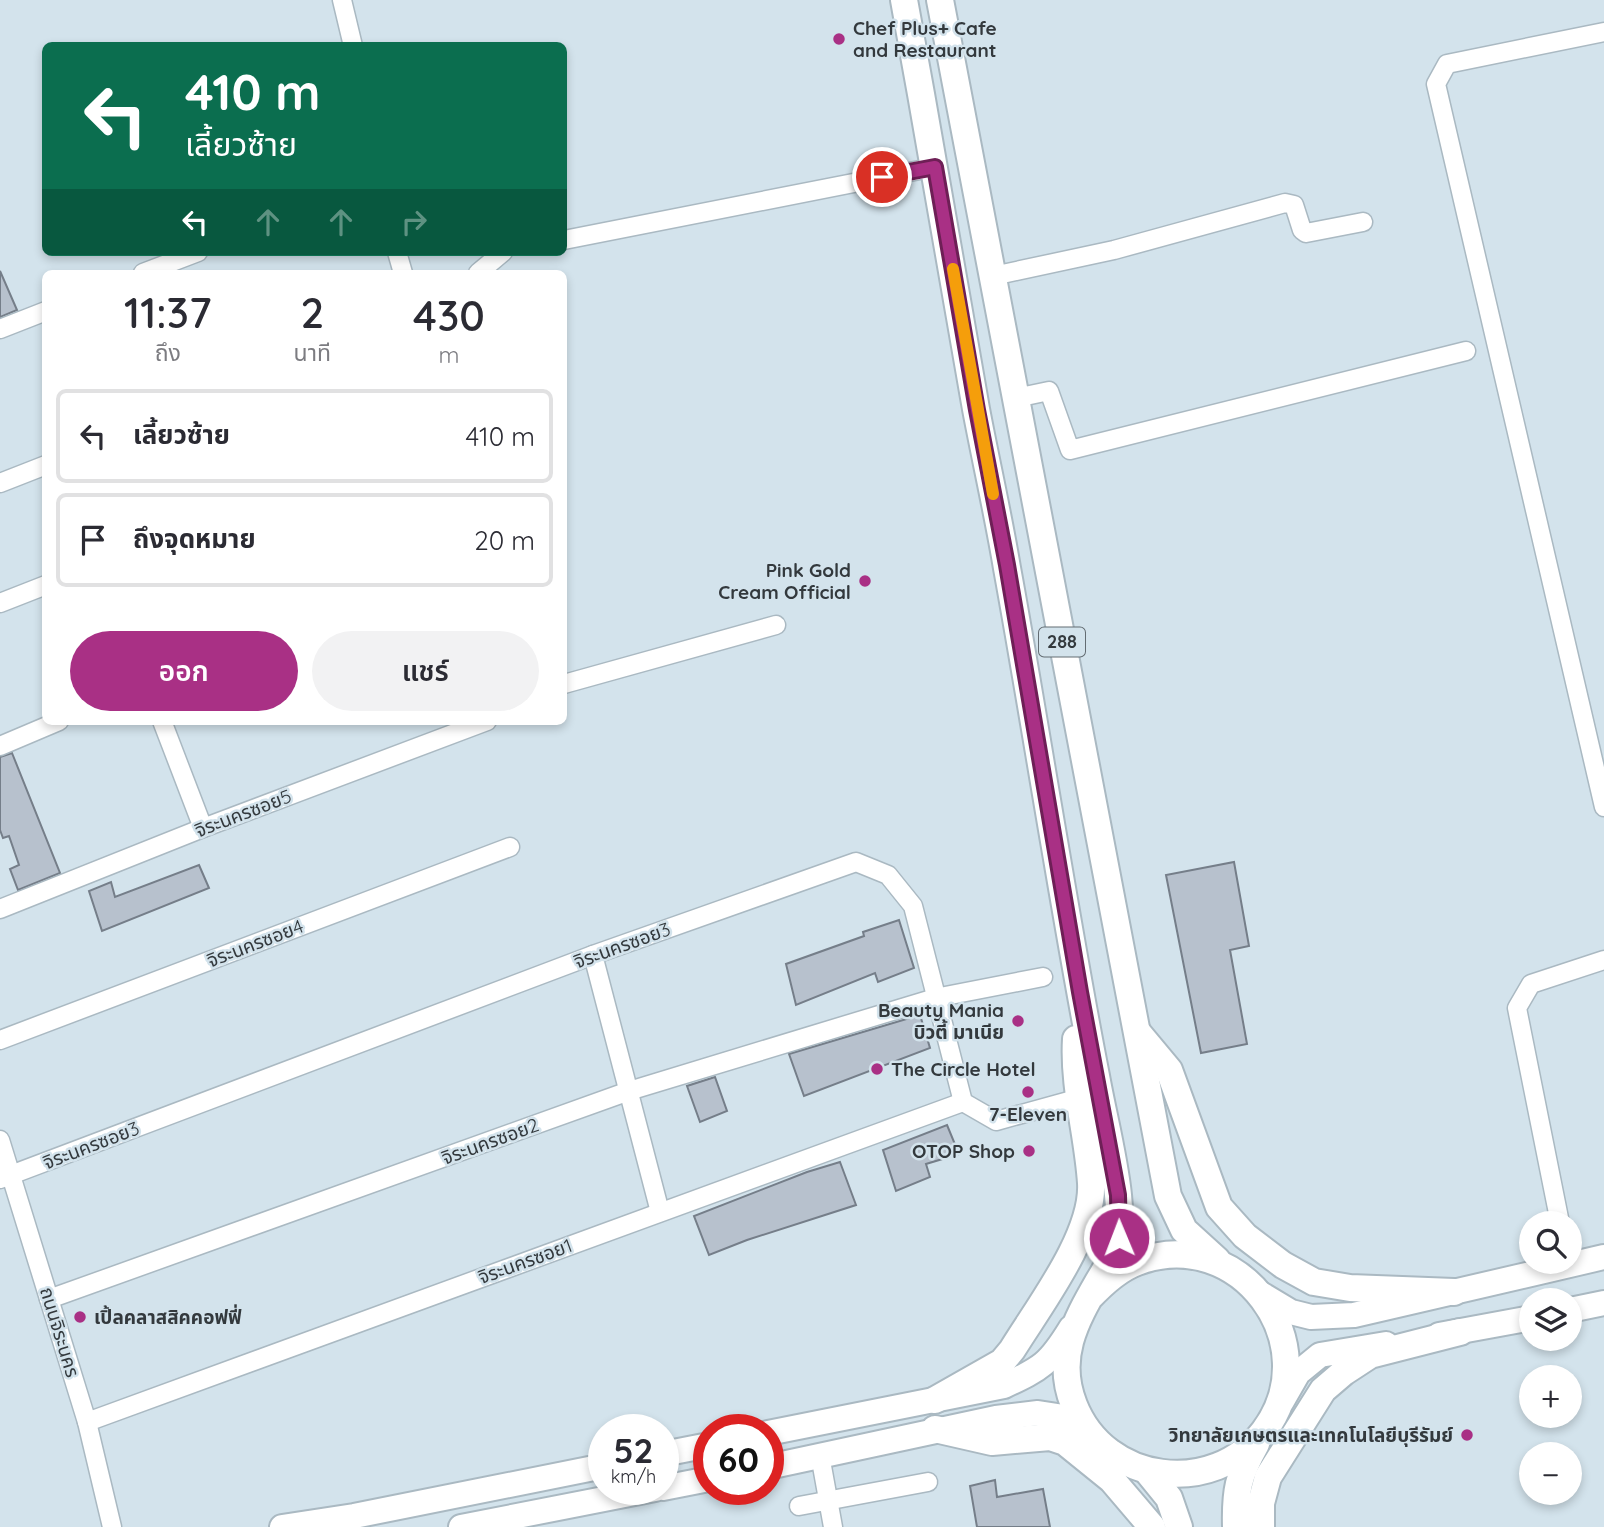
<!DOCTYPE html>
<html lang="th">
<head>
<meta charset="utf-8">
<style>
	:root { --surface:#fff; --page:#f2f2f3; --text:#2b2b33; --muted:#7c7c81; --line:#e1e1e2; --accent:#a93085 }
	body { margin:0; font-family:Quicksand,"Noto Sans Thai",sans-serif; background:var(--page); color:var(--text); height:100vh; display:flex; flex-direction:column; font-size:26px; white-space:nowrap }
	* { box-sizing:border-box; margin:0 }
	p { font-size:23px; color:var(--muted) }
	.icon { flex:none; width:38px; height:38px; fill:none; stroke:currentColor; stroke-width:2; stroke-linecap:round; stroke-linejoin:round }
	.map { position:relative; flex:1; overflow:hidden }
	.panel { position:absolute; left:42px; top:270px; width:525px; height:455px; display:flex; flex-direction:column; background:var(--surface); border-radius:10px; box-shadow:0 4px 10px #0003 }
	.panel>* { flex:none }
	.banner { position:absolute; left:42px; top:42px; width:525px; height:214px; border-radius:10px; box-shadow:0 4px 10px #0003; background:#0b6e4f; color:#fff; overflow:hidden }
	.controls { position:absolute; left:1519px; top:1211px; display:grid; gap:14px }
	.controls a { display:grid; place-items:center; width:63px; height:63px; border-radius:50%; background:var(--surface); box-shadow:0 4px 10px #0003; font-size:35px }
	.speed { position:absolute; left:588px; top:1414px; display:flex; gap:14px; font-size:35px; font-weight:700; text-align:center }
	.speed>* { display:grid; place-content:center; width:91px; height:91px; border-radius:50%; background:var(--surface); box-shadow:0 4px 10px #0003; line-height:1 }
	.speed small { font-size:18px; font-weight:400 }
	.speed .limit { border:10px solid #d22; background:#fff; color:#111 }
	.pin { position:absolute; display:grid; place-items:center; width:60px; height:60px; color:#fff; margin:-30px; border:4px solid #fff; border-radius:50%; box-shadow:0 2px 7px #0007 }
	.me { position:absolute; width:77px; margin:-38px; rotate:359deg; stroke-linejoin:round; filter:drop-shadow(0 0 5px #0008) }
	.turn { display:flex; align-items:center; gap:24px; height:147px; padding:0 28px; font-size:32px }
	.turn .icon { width:91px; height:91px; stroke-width:2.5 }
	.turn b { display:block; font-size:49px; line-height:60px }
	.lanes { display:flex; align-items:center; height:66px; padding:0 28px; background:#0003; justify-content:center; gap:35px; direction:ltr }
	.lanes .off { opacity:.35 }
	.eta { display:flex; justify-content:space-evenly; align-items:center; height:119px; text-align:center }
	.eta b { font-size:42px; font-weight:600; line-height:49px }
	.action { display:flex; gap:14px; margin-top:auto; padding:14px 28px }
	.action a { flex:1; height:80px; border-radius:42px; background:var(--accent); color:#fff; font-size:28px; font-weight:600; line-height:80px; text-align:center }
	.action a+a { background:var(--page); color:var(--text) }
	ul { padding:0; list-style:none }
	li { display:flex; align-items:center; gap:21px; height:94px; margin:0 14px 10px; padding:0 14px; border:4px solid var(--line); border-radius:10px }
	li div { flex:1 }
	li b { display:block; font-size:26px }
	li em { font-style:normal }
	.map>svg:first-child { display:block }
	.building { fill:#b7c1cd; stroke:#757e89; stroke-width:2 }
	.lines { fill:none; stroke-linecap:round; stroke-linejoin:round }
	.minor-casing { stroke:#aab9c2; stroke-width:21 }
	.secondary-casing { stroke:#aab9c2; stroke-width:28 }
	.primary-casing { stroke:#aab9c2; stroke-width:30 }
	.minor { stroke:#fff; stroke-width:18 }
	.secondary { stroke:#fff; stroke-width:24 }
	.primary { stroke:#fff; stroke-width:26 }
	.route-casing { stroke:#6e1f56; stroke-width:18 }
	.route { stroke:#a93085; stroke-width:12 }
	.slow { stroke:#f59e0b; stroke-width:12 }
	.poi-dot { fill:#a93085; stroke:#d3e3ec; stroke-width:2.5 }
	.labels { text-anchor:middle; stroke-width:5; stroke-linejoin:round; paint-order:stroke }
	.shield { fill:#d3e3ec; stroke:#636c72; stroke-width:2 }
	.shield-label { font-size:18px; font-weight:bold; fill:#33393d }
	.poi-label { font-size:19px; font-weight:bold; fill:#33393d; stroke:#d3e3ec; text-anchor:end }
	.street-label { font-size:19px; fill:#33393d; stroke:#d3e3ec }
</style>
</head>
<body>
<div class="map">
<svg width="1604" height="1527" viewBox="0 0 1604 1527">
	<rect width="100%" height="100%" fill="#d3e3ec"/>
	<g class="building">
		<polygon points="0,271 17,310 0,317"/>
		<polygon points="12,753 60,873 18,890 10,869 19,865 9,836 3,838 0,830 0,757"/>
		<polygon points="1234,862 1249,946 1230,950 1247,1044 1201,1053 1166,875"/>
		<polygon points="199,865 209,888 102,931 89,891 111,882 115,897"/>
		<polygon points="899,920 914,968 878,982 875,973 796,1005 786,964 864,936 863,932"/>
		<polygon points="920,1015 930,1048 804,1096 789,1054"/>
		<polygon points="715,1077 727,1111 700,1122 687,1086"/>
		<polygon points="947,1125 959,1154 926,1164 930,1177 896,1191 883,1150"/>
		<polygon points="840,1162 856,1205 747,1240 709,1255 694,1216 807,1172"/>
		<polygon points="995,1480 997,1497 1043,1489 1050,1527 977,1527 970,1486"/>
	</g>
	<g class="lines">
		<g class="minor-casing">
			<g id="minor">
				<polyline points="342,0 353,46"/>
				<polyline points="1604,32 1447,64 1436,84 1604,807"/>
				<polyline points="564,240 935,167"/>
				<polyline points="397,252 403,273"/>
				<polyline points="143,273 198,252"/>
				<polyline points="478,273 503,252"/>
				<polyline points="993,276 1114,250 1285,203 1294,205 1302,230 1306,233 1363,222"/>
				<polyline points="0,329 46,311"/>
				<polyline points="1016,398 1049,391 1070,450 1466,351"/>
				<polyline points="0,483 46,465"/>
				<polyline points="0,603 46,585"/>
				<polyline points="564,684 776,625"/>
				<polyline points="162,721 203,828"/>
				<polyline points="0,746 59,721"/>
				<polyline points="0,909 203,828 487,721"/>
				<polyline points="593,955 660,1212"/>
				<polyline points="0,1040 510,847"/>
				<polyline points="0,1140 87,1422 112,1527"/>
				<polyline points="0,1179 593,955 856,862 888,875 913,906 963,1102 996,1121 1080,1098"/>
				<polyline points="1560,1223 1517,1008 1531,984 1604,960"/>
				<polyline points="49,1299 629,1091 935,998 1043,977"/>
				<polyline points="87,1422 963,1102"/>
				<polyline points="820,1455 833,1527"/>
				<polyline points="799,1506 928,1482"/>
			</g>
		</g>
		<g class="secondary-casing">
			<g id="secondary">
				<polyline points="1261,1294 1291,1312 1311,1317 1354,1315 1604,1257"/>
				<polyline points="1570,1310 1604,1303"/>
				<polyline points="1439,1335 1531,1318"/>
				<polyline points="1282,1401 1298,1373 1320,1355 1386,1344"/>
				<path d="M768,1433L1004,1386C1042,1368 1049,1364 1071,1328"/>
				<polyline points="663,1454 709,1445"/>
				<polyline points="768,1467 996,1418 1038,1413 1064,1417 1086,1428"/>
				<polyline points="663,1488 709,1479"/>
				<polyline points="282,1527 354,1516 604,1466"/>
				<polyline points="461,1527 655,1489"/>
			</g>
		</g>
		<g class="primary-casing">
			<g id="primary">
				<path d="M904,0C929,136 952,272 976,409C986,462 998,514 1007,568C1024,661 1039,754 1055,847C1068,923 1081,1000 1096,1076C1103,1115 1114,1156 1118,1195C1119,1208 1121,1224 1119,1236C1117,1252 1106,1268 1098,1282C1075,1322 1055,1358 1074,1405C1105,1484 1213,1498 1264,1431C1329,1344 1239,1223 1137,1262C1118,1269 1103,1283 1089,1298"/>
				<polyline points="940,0 1168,1196 1184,1230 1217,1260"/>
				<polyline points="1139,1034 1169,1070 1219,1207 1245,1236 1283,1265 1314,1282 1350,1288 1454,1292"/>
				<path d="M935,1400L1002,1362L1012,1350C1039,1306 1094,1235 1091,1183C1088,1135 1073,1087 1076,1039"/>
				<polyline points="935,1429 992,1442 1050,1437 1065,1442 1112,1480 1152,1527"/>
				<polyline points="1147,1471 1169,1498 1179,1527"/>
				<path d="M1236,1527C1235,1491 1238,1476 1256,1444"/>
				<polyline points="1261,1527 1261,1503 1268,1477 1323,1390 1344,1372 1370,1355 1460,1332"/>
			</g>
		</g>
		<use href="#minor" class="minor"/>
		<use href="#secondary" class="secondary"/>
		<use href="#primary" class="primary"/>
	</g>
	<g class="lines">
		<g class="route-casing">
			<polyline id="route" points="882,177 935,167 977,410 1007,565 1080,992 1118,1195 1119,1238"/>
		</g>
		<use href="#route" class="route"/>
		<polyline class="slow" points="953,269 993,494"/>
	</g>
	<g class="poi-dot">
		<circle cx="839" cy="39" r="7"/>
		<circle cx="865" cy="581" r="7"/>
		<circle cx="1018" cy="1021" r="7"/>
		<circle cx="877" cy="1069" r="7"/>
		<circle cx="1028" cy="1092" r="7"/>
		<circle cx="1029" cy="1151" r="7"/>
		<circle cx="80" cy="1317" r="7"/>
		<circle cx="1467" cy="1435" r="7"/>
	</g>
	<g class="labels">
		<rect class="shield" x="1039" y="627.5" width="46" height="29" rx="5"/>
		<g class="shield-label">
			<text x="1062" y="648">288</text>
		</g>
		<g class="poi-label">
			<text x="853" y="35" text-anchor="start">Chef Plus+ Cafe<tspan x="853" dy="22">and Restaurant</tspan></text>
			<text x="851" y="577">Pink Gold<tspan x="851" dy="22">Cream Official</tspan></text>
			<text x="1004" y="1017">Beauty Mania<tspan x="1004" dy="22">บิวตี้ มาเนีย</tspan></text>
			<text x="891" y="1076" text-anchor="start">The Circle Hotel</text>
			<text x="1028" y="1121" text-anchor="middle">7-Eleven</text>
			<text x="1015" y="1158">OTOP Shop</text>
			<text x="94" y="1324" text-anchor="start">เปิ้ลคลาสสิคคอฟฟี่</text>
			<text x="1453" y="1442">วิทยาลัยเกษตรและเทคโนโลยีบุรีรัมย์</text>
		</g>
		<g class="street-label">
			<text transform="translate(243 813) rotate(-21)" y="7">จิระนครซอย5</text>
			<text transform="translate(255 943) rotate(-21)" y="7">จิระนครซอย4</text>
			<text transform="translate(622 945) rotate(-20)" y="7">จิระนครซอย3</text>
			<text transform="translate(490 1141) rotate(-20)" y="7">จิระนครซอย2</text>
			<text transform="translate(91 1145) rotate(-21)" y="7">จิระนครซอย3</text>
			<text transform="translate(525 1261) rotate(-20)" y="7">จิระนครซอย1</text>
			<text transform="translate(60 1332) rotate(73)" y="7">ถนนจิระนคร</text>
		</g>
	</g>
</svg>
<div class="controls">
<a><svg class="icon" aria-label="search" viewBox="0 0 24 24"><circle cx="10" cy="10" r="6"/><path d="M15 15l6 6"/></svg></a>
<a><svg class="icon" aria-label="layers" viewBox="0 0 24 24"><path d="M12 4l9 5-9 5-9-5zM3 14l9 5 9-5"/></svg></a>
<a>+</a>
<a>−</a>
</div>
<div class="speed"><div>52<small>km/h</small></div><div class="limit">60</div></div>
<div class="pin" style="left:882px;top:177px;background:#d93025"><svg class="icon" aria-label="arrive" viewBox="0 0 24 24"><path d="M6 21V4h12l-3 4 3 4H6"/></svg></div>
<svg class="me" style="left:1119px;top:1238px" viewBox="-20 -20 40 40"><circle r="17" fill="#a93085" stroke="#fff" stroke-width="3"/><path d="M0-11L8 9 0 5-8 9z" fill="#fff"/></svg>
<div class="banner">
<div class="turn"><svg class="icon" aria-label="left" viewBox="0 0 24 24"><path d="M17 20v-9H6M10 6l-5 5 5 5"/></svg><div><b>410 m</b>เลี้ยวซ้าย</div></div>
<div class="lanes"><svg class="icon" aria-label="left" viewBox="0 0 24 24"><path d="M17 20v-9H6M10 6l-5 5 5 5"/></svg><svg class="icon off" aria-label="ahead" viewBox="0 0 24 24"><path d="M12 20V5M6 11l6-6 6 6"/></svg><svg class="icon off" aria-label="ahead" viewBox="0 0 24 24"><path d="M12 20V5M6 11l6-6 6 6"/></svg><svg class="icon off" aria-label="right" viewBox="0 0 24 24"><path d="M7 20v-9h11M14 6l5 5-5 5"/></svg></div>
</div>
<section class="panel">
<div class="eta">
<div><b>11:37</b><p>ถึง</p></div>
<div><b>2</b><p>นาที</p></div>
<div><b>430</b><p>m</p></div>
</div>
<ul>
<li><svg class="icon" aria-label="left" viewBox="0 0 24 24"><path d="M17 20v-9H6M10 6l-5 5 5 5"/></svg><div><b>เลี้ยวซ้าย</b></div><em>410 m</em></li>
<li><svg class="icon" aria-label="arrive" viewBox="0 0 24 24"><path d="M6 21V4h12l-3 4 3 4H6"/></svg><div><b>ถึงจุดหมาย</b></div><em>20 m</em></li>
</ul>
<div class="action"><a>ออก</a><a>แชร์</a></div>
</section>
</div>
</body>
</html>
